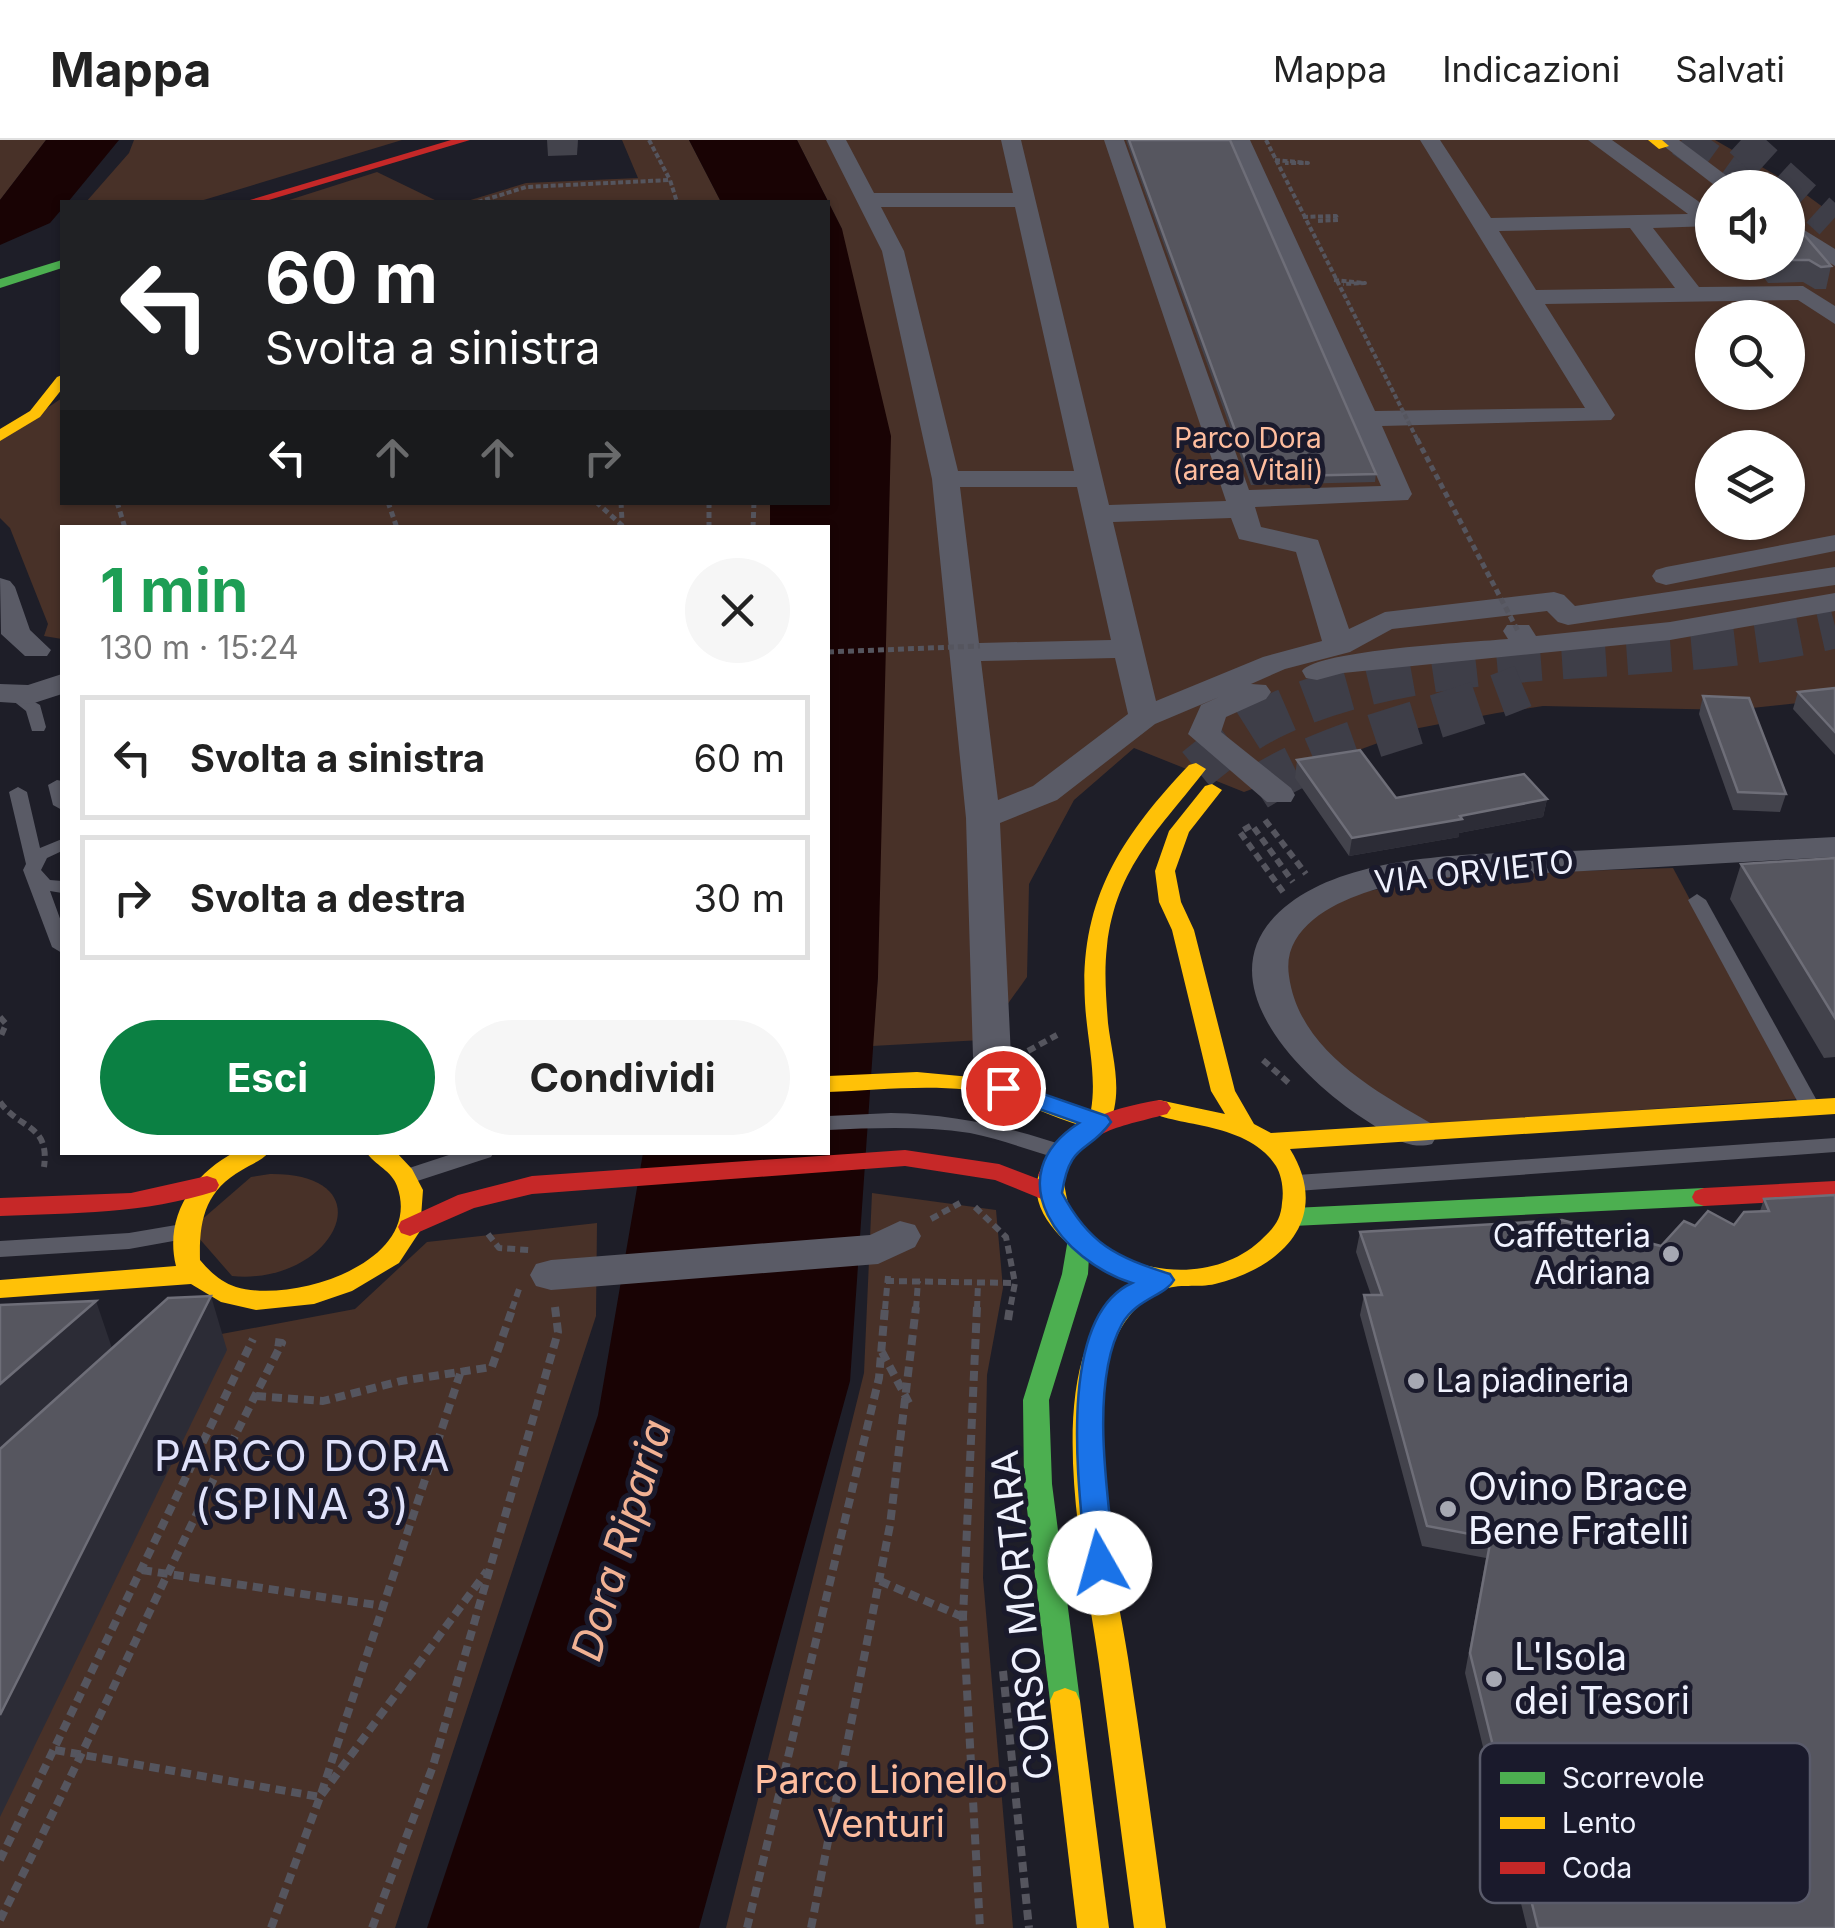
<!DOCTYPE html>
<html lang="it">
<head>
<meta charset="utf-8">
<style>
	:root { --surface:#fff; --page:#f6f6f6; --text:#222; --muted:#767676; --line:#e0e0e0; --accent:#0b8043 }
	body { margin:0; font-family:Inter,sans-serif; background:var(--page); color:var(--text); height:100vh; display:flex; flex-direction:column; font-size:38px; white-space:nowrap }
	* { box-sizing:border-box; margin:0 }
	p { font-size:32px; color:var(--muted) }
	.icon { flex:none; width:55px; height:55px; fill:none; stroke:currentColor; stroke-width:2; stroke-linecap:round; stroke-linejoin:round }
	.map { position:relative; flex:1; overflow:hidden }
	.sheet { position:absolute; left:60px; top:385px; width:770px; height:630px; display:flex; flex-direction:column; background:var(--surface); border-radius:0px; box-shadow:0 2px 8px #0004 }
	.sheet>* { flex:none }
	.top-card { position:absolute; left:60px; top:60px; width:770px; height:305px; border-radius:0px; box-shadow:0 2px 8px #0004; background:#202124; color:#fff; overflow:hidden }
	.controls { position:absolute; left:1695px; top:30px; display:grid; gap:20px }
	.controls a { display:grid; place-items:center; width:110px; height:110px; border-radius:50%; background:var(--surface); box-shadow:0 2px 8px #0004; font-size:50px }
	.pin { position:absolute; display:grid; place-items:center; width:85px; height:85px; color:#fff; margin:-42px; border:5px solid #fff; border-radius:50%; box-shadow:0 2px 10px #0007 }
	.me { position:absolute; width:110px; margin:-55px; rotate:353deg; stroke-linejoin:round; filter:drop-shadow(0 0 8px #0008) }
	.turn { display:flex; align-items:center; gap:35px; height:210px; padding:0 40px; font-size:45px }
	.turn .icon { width:130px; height:130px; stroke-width:2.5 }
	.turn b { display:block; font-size:70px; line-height:85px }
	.lanes { display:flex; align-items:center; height:95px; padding:0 40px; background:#0003; justify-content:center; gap:50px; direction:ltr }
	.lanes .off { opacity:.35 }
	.round { display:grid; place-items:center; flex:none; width:105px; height:105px; border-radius:52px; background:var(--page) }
	.summary { display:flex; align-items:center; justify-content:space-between; height:170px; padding:0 40px }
	h1 { font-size:60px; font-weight:700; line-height:75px; color:#1e9e55 }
	.primary-button { display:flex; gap:20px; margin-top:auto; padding:20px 40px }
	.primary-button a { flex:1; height:115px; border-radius:60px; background:var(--accent); color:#fff; font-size:40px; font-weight:700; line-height:115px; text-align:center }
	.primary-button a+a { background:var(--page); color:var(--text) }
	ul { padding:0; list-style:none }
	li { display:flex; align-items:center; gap:30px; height:125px; margin:0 20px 15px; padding:0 20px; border:5px solid var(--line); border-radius:0px }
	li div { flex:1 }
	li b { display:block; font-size:38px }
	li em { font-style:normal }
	header { display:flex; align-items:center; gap:60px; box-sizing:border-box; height:140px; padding:0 50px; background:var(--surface); border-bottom:2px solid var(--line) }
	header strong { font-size:48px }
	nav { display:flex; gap:55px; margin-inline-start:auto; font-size:35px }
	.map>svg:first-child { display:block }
	.green { fill:#483128; fill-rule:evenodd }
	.water { fill:#190304 }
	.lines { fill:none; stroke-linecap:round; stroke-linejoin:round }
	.secondary-tunnel-far1 { stroke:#3e3e48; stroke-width:34; stroke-dasharray:34 18; stroke-linecap:butt }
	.secondary-tunnel { stroke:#3e3e48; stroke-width:44; stroke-dasharray:44 21; stroke-linecap:butt }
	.path-far3 { stroke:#55555e; stroke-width:4; stroke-dasharray:5 2.5; stroke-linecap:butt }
	.path-far2 { stroke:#55555e; stroke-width:5; stroke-dasharray:6 4; stroke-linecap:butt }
	.path-far1 { stroke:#55555e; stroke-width:6; stroke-dasharray:8 5; stroke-linecap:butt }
	.path { stroke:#55555e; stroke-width:8; stroke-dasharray:10 6; stroke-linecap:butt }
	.lane { fill:#5a5b66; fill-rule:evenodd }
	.street { fill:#5a5b66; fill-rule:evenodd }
	.fast { fill:#4caf50; fill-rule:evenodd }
	.slow { fill:#ffc107; fill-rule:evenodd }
	.jam { fill:#c62828; fill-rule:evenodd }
	.path-bridge-far1 { stroke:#55555e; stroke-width:4; stroke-dasharray:5 2.5; stroke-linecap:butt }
	.path-bridge { stroke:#55555e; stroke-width:5; stroke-dasharray:6 4; stroke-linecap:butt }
	.wall { fill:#43434c }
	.shaded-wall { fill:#2c2c36 }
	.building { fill:#56565f; stroke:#6e6e78; stroke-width:2.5 }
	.route { fill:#1a73e8; stroke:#114b97; stroke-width:2.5 }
	.poi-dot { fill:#a6a8b3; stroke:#1a1a2c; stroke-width:4 }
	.labels { text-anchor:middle; stroke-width:10; stroke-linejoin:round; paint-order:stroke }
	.far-park-label { font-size:28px; fill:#febd9e; stroke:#1a1a2c }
	.street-label { font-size:32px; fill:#f0f2fe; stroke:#1a1a2c }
	.poi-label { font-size:32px; fill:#f0f2fe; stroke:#1a1a2c; text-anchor:end }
	.near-poi-label { font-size:38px; fill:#f0f2fe; stroke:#1a1a2c; text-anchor:start }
	.near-street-label { font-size:38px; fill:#f0f2fe; stroke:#1a1a2c }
	.near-park-label { font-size:38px; fill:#febd9e; stroke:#1a1a2c }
	.near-neighbourhood-label { font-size:42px; letter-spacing:2.5px; fill:#e0e2fb; stroke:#1a1a2c }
	.near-water-label { font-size:42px; font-style:italic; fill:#f1b193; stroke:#1a1a2c }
	.key { fill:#1a1a2c; stroke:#5a5b6b; stroke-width:2.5 }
	.key-label { font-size:28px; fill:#f0f2fe }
</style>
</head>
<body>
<header>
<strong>Mappa</strong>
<nav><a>Mappa</a><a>Indicazioni</a><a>Salvati</a></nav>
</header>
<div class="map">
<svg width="1835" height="1788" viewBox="0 0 1835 1788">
	<rect width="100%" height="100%" fill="#1e1e28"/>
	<g class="green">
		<polygon points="0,0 46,0 0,60"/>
		<polygon points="134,0 402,0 197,62 86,62 129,13"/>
		<polygon points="622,0 689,0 721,62 464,62 526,43 638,38"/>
		<path d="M797,0H1715L1793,45L1835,76V559L1733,570L1543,566L1497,573L1419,588L1244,652L1134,608L1074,660L1029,744L1027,837L982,900L872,906L878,836L842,89ZM1712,48H1788V122H1712ZM1712,178H1788V252H1712ZM1712,308H1788V382H1712Z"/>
		<polygon points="377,32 439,62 283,62"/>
		<polygon points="62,258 62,362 770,362 770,387 62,388 62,499 44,496 48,484 10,388 0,378 0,300"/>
		<polygon points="1673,728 1797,959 1420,985 1336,930 1291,874 1280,805 1320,772 1359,753 1451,735"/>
		<path d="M270,1034C390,1033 334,1146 232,1136L191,1089L251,1037Z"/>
		<polygon points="872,1053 996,1070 1003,1148 987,1235 983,1438 1013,1788 726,1788 864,1233"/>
		<polygon points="597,1083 596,1176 395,1788 0,1788 0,1665 200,1198 355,1169 427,1102"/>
	</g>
	<g class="water">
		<polygon points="46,0 119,0 68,62 62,62 62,69 50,83 0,105 0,60"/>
		<polygon points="689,0 797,0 842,89 891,296 878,836 850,1241 699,1788 427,1788 598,1275 643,1013 828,1012 828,388 770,387 770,363 828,362 828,62 721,62"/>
	</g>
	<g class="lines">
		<g class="secondary-tunnel-far1">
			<polyline points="1682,0 1749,48"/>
			<polyline points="1741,0 1831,82"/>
		</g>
		<g class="secondary-tunnel">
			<path d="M1196,629C1222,608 1247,588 1278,574C1442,498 1661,530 1835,486"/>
			<path d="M1256,649C1337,597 1435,583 1523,546"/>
		</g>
		<g class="path-far3">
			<polyline points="649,0 670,40"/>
			<polyline points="1275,20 1308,23 1285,23"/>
			<polyline points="478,62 526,47 670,40 677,62"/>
			<polyline points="1303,77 1336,76 1338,80 1316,81"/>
			<polyline points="1334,140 1365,143 1343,144"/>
		</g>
		<g class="path-far2">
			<polyline points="117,362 125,388"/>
			<polyline points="388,362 397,388"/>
			<polyline points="596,362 625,388"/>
			<polyline points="621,362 622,381"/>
			<polyline points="709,362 709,388"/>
			<polyline points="753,388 754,362"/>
		</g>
		<g class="path-far1">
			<polyline points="1265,680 1306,734"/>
			<polyline points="1283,752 1240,692 1252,685 1293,742"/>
			<polyline points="0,877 6,884 0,898"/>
			<polyline points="1028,911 1057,895"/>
			<polyline points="1263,920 1291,945"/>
			<path d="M0,962C20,990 50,984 44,1027"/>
			<polyline points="975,1067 1006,1097 1015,1143 1010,1169"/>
			<polyline points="931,1079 960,1063"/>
			<polyline points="488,1094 499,1108 529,1110"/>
			<polyline points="886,1141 1015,1143"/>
			<polyline points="512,1169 519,1149"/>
			<polyline points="885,1169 888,1136"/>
			<polyline points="916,1169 918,1141"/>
			<polyline points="977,1169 978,1143"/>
		</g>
		<g class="path">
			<polyline points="977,1167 963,1477 980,1788"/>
			<polyline points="1008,1180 1010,1167"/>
			<polyline points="882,1212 909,1263"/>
			<polyline points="256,1256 323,1261 401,1241 492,1227 513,1167"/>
			<polyline points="142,1430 383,1466"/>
			<polyline points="880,1441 963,1477"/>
			<polyline points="1003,1531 1029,1788"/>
			<polyline points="55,1610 320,1657 487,1431"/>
			<polyline points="0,1720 253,1199"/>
			<path d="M0,1780C96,1589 184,1393 282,1203L275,1202"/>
			<polyline points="271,1788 320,1657 460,1234"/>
			<polyline points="372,1788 433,1626 558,1192 555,1167"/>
			<polyline points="747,1788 879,1238 885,1167"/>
			<polyline points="811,1788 890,1385 916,1167"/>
		</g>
		<g class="lane">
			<polygon points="15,551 40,565 46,587 44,591 32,591 26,571 7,556"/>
			<polygon points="57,640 62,641 62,670 53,665 48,645"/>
			<polygon points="18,647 27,652 40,708 62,699 62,711 47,718 41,730 50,740 62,741 62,753 50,751 62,784 62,813 52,807 23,730 26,724 9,652"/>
			<polygon points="1697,754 1706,760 1821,968 1818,973 1811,975 1801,968 1688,760"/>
			<path d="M891,973C953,974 1010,987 1068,1007L1072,1012L1068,1017L1061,1019C1030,1011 1001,999 970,993C922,986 875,988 828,990V976Z"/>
			<polygon points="1835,998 1835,1012 1297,1051 1289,1048 1286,1043 1289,1038 1297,1035"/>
			<polygon points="458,1012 494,1012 491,1017 405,1045 397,1042 394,1037 397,1032"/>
			<polygon points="182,1084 190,1086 193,1092 190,1098 129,1109 0,1117 0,1101 129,1093"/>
		</g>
		<g class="street">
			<path d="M826,0H846L874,53H1013L1001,0H1021L1109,365L1226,361L1104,0H1124L1249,350L1381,346L1230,0H1250L1375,271L1585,268L1420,0H1440L1491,78L1688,74L1588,0H1612L1712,71V86L1653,88L1699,147L1803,146L1835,166V184L1798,160L1545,164L1615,275L1611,280L1382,286L1412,354L1408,360L1255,367L1261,387L1318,400L1349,489L1385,472L1554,452L1564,455L1575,466L1835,427V445L1568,485L1558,482L1547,471L1392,489L1350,512L1285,529L1251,544L1266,545L1271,552L1266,559L1226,577L1221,592L1291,648L1295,655L1291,662H1267L1188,594L1201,565L1219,557L1155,584L1057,660L1000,683L1011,917L1005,926L992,930L979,926L973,917L966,678L932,339L882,111ZM881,67H1015L1074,331H958L904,111ZM1630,88L1675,148L1536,150L1499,91ZM960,347H1077L1111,500L979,503ZM1231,378L1239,399L1296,412L1322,501L1263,517L1156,561L1113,382ZM1115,518L1128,574L1033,646L998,660L981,521Z"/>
			<polygon points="1656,0 1679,0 1743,48 1718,48"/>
			<polygon points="1788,80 1835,109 1835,126 1788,97"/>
			<polygon points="1835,395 1835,411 1666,445 1656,442 1652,436 1656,430 1666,427"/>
			<polygon points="0,438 10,441 15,447 30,490 51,510 47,516 25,516 1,494"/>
			<path d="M1835,453V471L1670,500L1343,533L1317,540L1306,538L1302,531C1317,510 1474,502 1508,499L1503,491L1507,485H1529L1536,496L1670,482Z"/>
			<polygon points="62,534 62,554 31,564 0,562 0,544 28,545"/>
			<path d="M1835,697V717C1738,722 1642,728 1545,733C1486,736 1420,734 1364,753C1327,766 1282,791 1289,836C1299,910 1374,950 1432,984L1438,994L1432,1004C1406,1011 1386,993 1364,979C1298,936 1196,834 1290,763C1365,707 1502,715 1593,710C1673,706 1754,701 1835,697Z"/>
			<polygon points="900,1081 915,1085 921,1096 915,1107 878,1124 551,1150 536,1146 530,1135 536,1124 551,1120 870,1095"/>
		</g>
		<g class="fast">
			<polygon points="62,120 62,128 0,148 0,139"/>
			<polygon points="1704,1048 1713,1051 1716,1057 1713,1063 1704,1066 1293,1086 1284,1083 1281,1077 1284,1071 1293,1068"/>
			<polygon points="1078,1090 1087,1093 1090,1099 1088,1134 1049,1260 1052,1344 1080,1561 1076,1570 1065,1574 1054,1570 1050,1561 1024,1344 1023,1260 1062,1134 1069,1093"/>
		</g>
		<g class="slow">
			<polygon points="1648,0 1662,0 1669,6 1659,9"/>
			<polygon points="62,235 62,249 40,277 0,301 0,289 30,271 57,237"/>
			<path d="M1196,623L1206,629C1160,689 1116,726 1107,806C1104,831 1106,857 1108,883C1112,917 1125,955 1107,988C1085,994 1029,964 1005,957C951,941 883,950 828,952V936L917,932L1003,940L1091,970C1097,935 1087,899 1085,863C1079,760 1121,697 1189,625Z"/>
			<path d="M1212,644L1222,650L1189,692L1175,731L1181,762L1194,790L1235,951L1254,984L1271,993L1835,958V974L1290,1009C1332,1077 1284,1127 1215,1144C1199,1148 1177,1143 1163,1150C1133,1164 1118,1187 1109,1218C1082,1314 1113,1423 1128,1518C1142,1608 1154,1698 1166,1788H1134C1122,1700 1111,1612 1099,1524C1086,1424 1030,1206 1136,1142C1096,1132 1017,1079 1041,1029H1059C1068,1048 1064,1067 1079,1085C1122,1135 1209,1147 1260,1101C1272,1090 1281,1081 1282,1063C1284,1051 1282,1036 1276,1026C1246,978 1163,988 1147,968L1159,960L1225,974L1211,951L1172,790L1159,762L1155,731L1169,691L1205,646Z"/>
			<path d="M235,1012H269C262,1021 251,1024 242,1030C205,1051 199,1080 200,1120C210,1132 221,1142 236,1147C292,1164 425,1123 397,1046C392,1031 375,1025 366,1012H396L412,1029L423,1050L420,1091L399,1123L352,1151L314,1164L256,1170L221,1162L191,1144L0,1158V1140L176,1126C164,1078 192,1034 235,1012Z"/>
			<polygon points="1065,1548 1076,1552 1080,1561 1109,1788 1077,1788 1050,1561 1054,1552"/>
		</g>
		<g class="jam">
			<polygon points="451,0 470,0 262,62 243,62"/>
			<path d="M1159,960L1167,962L1171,968L1167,974C1113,989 1088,988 1059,1041L1048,1043L1061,1053L1058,1059L1049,1062L995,1040L905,1026L532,1054L474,1068L410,1096L401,1093L398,1087L401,1081L458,1055L532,1036L905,1010L999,1024L1041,1040L1038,1035C1062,984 1106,969 1159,960Z"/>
			<path d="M207,1036L216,1039L219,1045L216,1051C144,1074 74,1073 0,1076V1058L131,1053Z"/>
			<polygon points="1835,1041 1835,1059 1704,1066 1695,1063 1692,1057 1695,1051 1704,1048"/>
		</g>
		<polyline class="path-bridge-far1" points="1266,0 1418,301"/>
		<g class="path-bridge">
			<polyline points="1417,299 1518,491"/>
			<polyline points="828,512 980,506"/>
		</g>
	</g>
	<g class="wall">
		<polygon points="547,0 578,0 577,15 548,16"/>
		<polygon points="1126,0 1230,0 1376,334 1375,342 1251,345"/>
		<polygon points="1788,76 1831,126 1826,149 1815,149 1803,142 1768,143 1752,122 1788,122"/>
		<polygon points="1835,548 1835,615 1793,569 1798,552"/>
		<polygon points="1703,556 1786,654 1780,672 1733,670 1699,574"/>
		<polygon points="1297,620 1396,658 1547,659 1543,677 1459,693 1459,697 1349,716 1295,638"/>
		<polygon points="1835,718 1835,917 1824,918 1730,759 1741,724"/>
		<polygon points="1835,1055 1835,1788 1527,1788 1465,1533 1486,1418 1422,1406 1360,1175 1364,1155 1371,1155 1356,1112 1360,1092 1661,1106 1695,1086 1734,1085 1760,1071 1764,1059"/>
	</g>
	<g class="shaded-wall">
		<polygon points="1547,659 1543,677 1459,693 1459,697 1349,716 1352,698"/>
		<polygon points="211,1156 227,1210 0,1677 0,1575"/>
		<polygon points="96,1161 114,1214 0,1317 0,1244"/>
	</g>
	<g class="building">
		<polygon points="1129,0 1230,0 1376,334 1252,337"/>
		<polygon points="1788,76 1831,126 1821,127 1809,120 1788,120"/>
		<polygon points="1835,548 1835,592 1798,552"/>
		<polygon points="1703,556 1749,558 1786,654 1738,652"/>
		<polygon points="1360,610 1396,658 1524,634 1547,659 1460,676 1462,679 1352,698 1297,620"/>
		<polygon points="1835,718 1835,878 1741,724"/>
		<polygon points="1835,1055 1835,1788 1538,1788 1470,1513 1491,1398 1427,1386 1364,1155 1382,1155 1360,1092 1562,1080 1661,1106 1684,1081 1695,1086 1708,1071 1734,1085 1744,1072 1769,1071 1764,1059"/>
		<polygon points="211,1156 0,1575 0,1309 168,1158"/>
		<polygon points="96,1161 0,1244 0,1165"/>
	</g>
	<path class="route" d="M1003,940L1107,976L1111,982C1087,1015 1070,1001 1062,1053C1089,1104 1116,1117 1170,1134L1174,1140C1165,1156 1137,1158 1122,1184C1089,1243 1108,1358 1115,1423L1110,1431L1100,1435L1090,1431L1086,1423C1080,1355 1054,1178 1132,1143C1062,1121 995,1037 1079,983L994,953L991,948L994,942Z"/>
	<g class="poi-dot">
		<circle cx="1671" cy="1114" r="10"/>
		<circle cx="1416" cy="1241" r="10"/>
		<circle cx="1448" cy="1369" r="10"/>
		<circle cx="1494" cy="1539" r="10"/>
	</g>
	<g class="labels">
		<g class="far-park-label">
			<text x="1248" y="308">Parco Dora<tspan x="1248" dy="32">(area Vitali)</tspan></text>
		</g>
		<g class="street-label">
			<text transform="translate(1474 732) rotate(-6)" y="11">VIA ORVIETO</text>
		</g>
		<g class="poi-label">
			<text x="1651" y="1107">Caffetteria<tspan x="1651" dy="37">Adriana</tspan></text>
			<text x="1436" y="1252" text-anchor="start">La piadineria</text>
		</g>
		<g class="near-poi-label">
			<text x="1468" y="1360">Ovino Brace<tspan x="1468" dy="44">Bene Fratelli</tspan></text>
			<text x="1514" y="1530">L'Isola<tspan x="1514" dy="44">dei Tesori</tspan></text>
		</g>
		<g class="near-street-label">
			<text transform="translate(1022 1475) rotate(-96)" y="13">CORSO MORTARA</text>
		</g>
		<g class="near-park-label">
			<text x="881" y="1653">Parco Lionello<tspan x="881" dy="44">Venturi</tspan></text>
		</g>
		<g class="near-neighbourhood-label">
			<text x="303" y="1331">PARCO DORA<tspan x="303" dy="48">(SPINA 3)</tspan></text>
		</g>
		<g class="near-water-label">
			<text transform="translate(621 1400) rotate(-73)" y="15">Dora Riparia</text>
		</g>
	</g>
	<rect x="1480" y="1603" width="330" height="160" rx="15" class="key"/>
	<rect x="1500" y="1632" width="45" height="12" fill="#4caf50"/>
	<rect x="1500" y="1677" width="45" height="12" fill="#ffc107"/>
	<rect x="1500" y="1722" width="45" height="12" fill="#c62828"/>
	<g class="key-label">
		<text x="1562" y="1648">Scorrevole</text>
		<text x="1562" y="1693">Lento</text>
		<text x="1562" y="1738">Coda</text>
	</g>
</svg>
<div class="controls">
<a><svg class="icon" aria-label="sound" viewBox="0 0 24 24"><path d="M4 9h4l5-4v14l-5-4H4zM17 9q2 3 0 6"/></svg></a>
<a><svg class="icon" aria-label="search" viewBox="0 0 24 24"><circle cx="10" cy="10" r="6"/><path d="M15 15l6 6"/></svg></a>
<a><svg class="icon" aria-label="layers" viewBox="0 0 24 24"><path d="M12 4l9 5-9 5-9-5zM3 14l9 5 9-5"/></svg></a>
</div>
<div class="pin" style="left:1003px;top:948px;background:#d93025"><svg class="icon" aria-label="arrive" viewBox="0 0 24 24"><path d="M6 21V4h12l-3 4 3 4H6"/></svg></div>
<svg class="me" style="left:1100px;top:1423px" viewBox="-20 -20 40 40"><circle r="19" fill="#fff"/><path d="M0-13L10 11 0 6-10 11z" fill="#1a73e8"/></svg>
<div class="top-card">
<div class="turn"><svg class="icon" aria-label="left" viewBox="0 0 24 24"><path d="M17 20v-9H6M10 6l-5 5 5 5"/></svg><div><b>60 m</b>Svolta a sinistra</div></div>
<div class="lanes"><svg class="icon" aria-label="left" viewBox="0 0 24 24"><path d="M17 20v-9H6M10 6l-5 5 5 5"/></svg><svg class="icon off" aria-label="ahead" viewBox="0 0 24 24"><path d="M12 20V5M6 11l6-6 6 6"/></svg><svg class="icon off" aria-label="ahead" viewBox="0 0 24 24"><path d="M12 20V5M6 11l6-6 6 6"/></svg><svg class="icon off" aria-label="right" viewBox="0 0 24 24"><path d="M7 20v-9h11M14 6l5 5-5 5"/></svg></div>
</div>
<section class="sheet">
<div class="summary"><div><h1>1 min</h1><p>130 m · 15:24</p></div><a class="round"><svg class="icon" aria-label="close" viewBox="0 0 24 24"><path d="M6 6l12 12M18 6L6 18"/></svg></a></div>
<ul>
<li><svg class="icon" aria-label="left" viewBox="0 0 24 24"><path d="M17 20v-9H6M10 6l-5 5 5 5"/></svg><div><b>Svolta a sinistra</b></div><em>60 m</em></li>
<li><svg class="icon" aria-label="right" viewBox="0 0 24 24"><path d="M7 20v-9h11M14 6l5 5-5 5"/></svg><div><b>Svolta a destra</b></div><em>30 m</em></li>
</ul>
<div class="primary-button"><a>Esci</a><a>Condividi</a></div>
</section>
</div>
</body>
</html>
